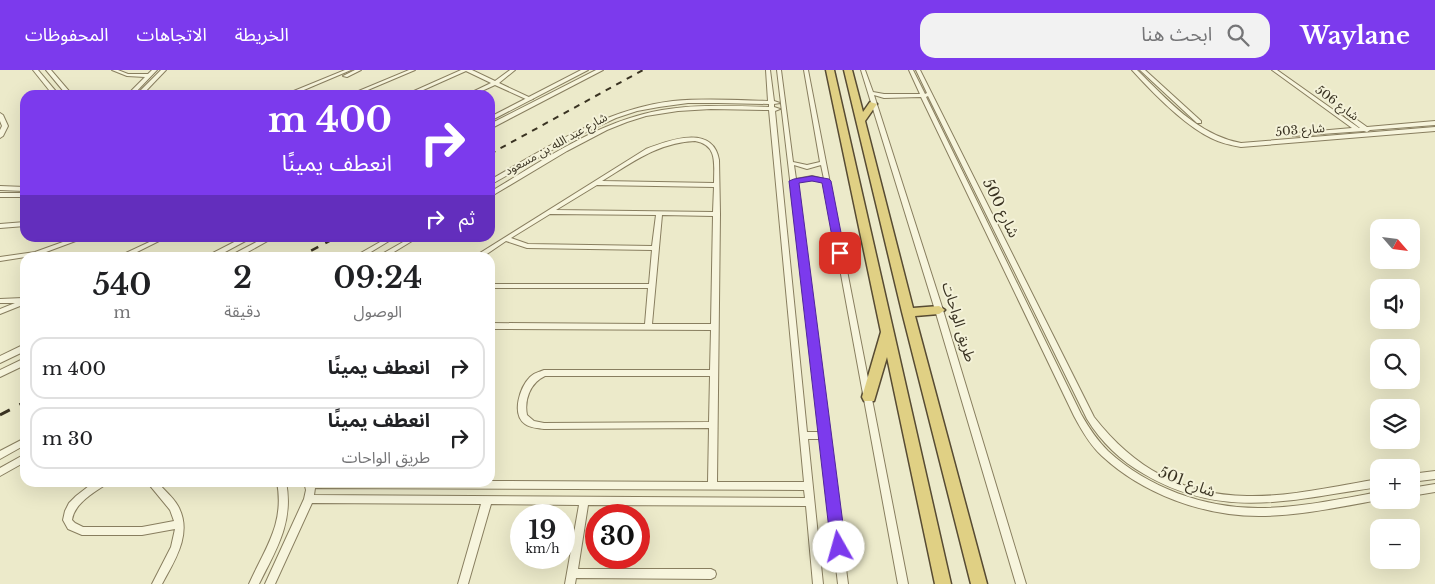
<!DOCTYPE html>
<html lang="ar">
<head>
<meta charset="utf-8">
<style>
	:root { --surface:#fff; --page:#f2f2f2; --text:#202124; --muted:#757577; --line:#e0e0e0; --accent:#7c3aed }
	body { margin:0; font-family:"Libre Baskerville","Noto Sans Arabic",serif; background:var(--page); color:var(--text); direction:rtl; height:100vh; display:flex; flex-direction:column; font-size:19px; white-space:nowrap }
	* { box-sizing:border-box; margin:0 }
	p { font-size:16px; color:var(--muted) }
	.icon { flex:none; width:28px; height:28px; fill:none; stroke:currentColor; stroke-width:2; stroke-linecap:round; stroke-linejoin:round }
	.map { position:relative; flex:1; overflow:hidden; direction:ltr }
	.side { position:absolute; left:20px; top:182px; width:475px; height:235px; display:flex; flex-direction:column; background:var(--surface); border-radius:15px; box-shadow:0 5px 20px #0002; direction:rtl }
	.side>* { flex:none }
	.top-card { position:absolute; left:20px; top:20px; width:475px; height:152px; border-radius:15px; box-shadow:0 5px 20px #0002; direction:rtl; background:#7c3aed; color:#fff; overflow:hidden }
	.needle { width:32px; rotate:118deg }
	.controls { position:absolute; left:1370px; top:149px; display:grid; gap:10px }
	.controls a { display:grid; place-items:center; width:50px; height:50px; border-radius:10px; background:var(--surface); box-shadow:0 5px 20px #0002; font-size:25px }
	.speed { position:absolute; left:510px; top:434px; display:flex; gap:10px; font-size:25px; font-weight:700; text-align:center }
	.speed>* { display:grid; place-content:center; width:65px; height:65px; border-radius:50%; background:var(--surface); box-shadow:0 5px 20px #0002; line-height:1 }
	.speed small { font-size:12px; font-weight:400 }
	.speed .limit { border:8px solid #d22; background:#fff; color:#111 }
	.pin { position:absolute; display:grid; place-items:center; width:42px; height:42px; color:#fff; margin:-21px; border-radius:10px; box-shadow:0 2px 8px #0006 }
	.me { position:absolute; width:55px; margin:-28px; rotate:353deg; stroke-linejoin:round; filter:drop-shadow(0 0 4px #0008) }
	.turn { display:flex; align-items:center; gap:18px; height:105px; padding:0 20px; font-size:22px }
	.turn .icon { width:65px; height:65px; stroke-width:2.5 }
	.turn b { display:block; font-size:35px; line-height:42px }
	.then { display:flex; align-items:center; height:48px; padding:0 20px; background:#0003; gap:10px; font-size:19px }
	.eta { display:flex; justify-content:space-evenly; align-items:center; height:85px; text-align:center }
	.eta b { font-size:30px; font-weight:600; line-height:35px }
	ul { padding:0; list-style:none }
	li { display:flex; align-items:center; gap:15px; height:62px; margin:0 10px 8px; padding:0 10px; border:2px solid var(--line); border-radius:15px }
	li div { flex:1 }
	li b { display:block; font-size:19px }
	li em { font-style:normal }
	header { display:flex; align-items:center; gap:30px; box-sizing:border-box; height:70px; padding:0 25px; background:var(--accent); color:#fff }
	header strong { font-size:24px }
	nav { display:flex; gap:28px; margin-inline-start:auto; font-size:18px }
	.search { width:350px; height:45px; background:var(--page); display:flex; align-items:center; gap:12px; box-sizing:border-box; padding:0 18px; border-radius:15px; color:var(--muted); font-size:19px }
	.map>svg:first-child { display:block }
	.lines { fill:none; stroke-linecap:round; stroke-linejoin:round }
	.minor-casing { stroke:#887e5f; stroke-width:2 }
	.tertiary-casing { stroke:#887e5f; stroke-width:2 }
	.trunk-casing { stroke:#574b33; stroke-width:3 }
	.minor { fill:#f7f5dd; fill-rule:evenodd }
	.tertiary { fill:#f7f5dd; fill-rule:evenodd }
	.trunk { fill:#e0d084; fill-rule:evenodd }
	.rail-far2 { stroke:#3a3322; stroke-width:2; stroke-dasharray:6 6; stroke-linecap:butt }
	.rail-far1 { stroke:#3a3322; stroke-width:2.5; stroke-dasharray:8 8; stroke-linecap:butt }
	.rail { stroke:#3a3322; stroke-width:3; stroke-dasharray:11 11; stroke-linecap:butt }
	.route { fill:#7c3aed; stroke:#51269a }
	.labels { text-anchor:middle; stroke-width:4; stroke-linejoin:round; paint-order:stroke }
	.far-street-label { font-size:12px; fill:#3a3322; stroke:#f4f2d9 }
	.street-label { font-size:15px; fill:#3a3322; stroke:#f4f2d9 }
</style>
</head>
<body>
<header>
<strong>Waylane</strong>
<div class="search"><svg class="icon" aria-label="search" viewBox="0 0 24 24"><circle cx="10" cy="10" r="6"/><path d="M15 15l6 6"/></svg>ابحث هنا</div>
<nav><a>الخريطة</a><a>الاتجاهات</a><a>المحفوظات</a></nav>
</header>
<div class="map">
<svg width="1435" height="514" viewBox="0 0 1435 514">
	<rect width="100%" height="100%" fill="#eceaca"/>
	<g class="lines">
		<g class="minor-casing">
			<g id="minor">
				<polygon points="33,0 38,0 59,25 53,25"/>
				<polygon points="46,0 51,0 69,21 76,25 69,25 65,23"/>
				<polygon points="112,0 118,0 128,4 148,4 152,0 157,0 133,25 127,25 145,7 127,6"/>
				<polygon points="161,0 166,0 142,25 136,25"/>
				<polygon points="345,0 351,0 292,25 284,25"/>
				<polygon points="355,0 361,0 347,7 343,6"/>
				<polygon points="409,0 415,0 356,25 349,25"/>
				<polygon points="461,0 472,0 495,11 510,0 515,0 499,13 533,29 528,30 495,15 473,25 466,25 491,13 466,1 412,25 405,25"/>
				<path d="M766,0H770L774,31L780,33L774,34V37L780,39L775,41L807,362H820L777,0H781L793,92L807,95L820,92L804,0H808L908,514H898L824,112L812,110L796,112L829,363L830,366L829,368L848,514H838L821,369H808L823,514H813L806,436L588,435L578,499H711L715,501L716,504L715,507L711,509L576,508L575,514H565L579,435L491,434L468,514H458L481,434L312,433L275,514H265L304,429L306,420L304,412H490V411L708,412L709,358L544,359C538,358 530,358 525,354C511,344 520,317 530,307C534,303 539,302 544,300H710L711,260L490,259V253L645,254L648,218H490V214H649L652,180L527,178L506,171L481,188H472L646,79C669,70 713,54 719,90L720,144L717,412H804L769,40L711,39L678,41L646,46L627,52L607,60L567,81L490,127V122C544,90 598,51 662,40C697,34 733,36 769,37V34L718,33H688L659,37L637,41L616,48L573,68L490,115V110C548,77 605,39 673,31C705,28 737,30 768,31ZM695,71C718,75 714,94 714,113L602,111C633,92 657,73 695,71ZM794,95L807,99L821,95L824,109L812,106L796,109ZM597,115L714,117L713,142L556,140ZM550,144L656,145L652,176L528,174L511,168ZM662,145L713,146L711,254H652ZM545,306H710L709,352L544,353L534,351L527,345C524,330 530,313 545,306ZM315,418L804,420L805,428L314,425Z"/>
				<path d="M861,0H865L873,22L884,24H920L909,0H913L925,24L927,23L916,0H920L1094,347C1134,398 1182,425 1247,426C1291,427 1335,416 1379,409V417C1294,429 1224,451 1144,404C1121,391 1101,372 1087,349L928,26L926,27L1081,344C1089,358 1097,370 1108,381C1148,418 1205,438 1258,438C1299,438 1339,429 1379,422V430C1339,437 1299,446 1259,446C1203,446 1143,424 1102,386C1090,375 1082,361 1074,346L921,27L884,28L874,25L943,240L1026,514H1016L935,240Z"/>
				<path d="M1132,0H1137C1167,29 1197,65 1241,73L1435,57V61L1241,77C1230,75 1221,73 1211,68C1184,55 1152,22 1132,0Z"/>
				<polygon points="1140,0 1145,0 1201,51 1201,53 1197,53"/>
				<polygon points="1272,0 1277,0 1359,58 1360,58 1342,44 1342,42 1346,42 1367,57 1435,51 1435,55 1370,60 1367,62 1364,61 1293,66 1293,64 1295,63 1352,58"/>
				<polygon points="0,43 3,45 8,56 3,66 0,68 0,60 2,56 0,51"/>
				<polygon points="0,116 25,117 25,121 0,120"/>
				<rect x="0" y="123" width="25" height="4"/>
				<polygon points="25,152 25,156 0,158 0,154"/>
				<polygon points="74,168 82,168 81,169 38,185 0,191 0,187 35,182"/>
				<polygon points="158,168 165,168 125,188 115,188"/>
				<polygon points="387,168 394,168 361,188 352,188"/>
				<polygon points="410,168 417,168 384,188 375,188"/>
				<polygon points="23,228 25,228 25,234 0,244 0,239 15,233 0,233 0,229"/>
				<polygon points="25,368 25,375 0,389 0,381"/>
				<polygon points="25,384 25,392 0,406 0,398"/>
				<polygon points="1435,401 1435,409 1411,412 1411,404"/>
				<path d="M94,412H106L105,415C93,423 74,434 72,450L75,453L83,457H142L174,451L170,440L147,412H157C164,420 173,427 178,436C193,463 175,490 162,514H152L171,477L175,459L142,465H82L68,459L63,450L65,441L69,433L76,426Z"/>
				<path d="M277,412H286C294,452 276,480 259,514H249C265,478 285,454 277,412Z"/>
				<polygon points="1435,414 1435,422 1411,426 1411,418"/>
			</g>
		</g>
		<g class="tertiary-casing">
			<g id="tertiary">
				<polygon points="581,0 588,0 490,51 490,47"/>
				<polygon points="596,0 603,0 490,59 490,54"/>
				<polygon points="242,168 251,168 214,188 203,188"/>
				<polygon points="264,168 273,168 237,188 226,188"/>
				<polygon points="25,274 25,281 0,293 0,286"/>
				<polygon points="25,288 25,295 0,307 0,300"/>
			</g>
		</g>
		<g class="trunk-casing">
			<g id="trunk">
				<polygon points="826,0 834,0 951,514 935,514 887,287 874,331 864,331 862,327 881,262"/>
				<polygon points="844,0 852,0 863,42 870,32 877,34 865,51 913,238 939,236 945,240 939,244 915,246 987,514 971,514 902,242"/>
			</g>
		</g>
		<use href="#minor" class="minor"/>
		<use href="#tertiary" class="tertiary"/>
		<use href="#trunk" class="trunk"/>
		<polyline class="rail-far2" points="490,84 643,0"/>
		<polyline class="rail-far1" points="297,188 335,168"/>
		<polyline class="rail" points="0,345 25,332"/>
	</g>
	<polygon class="route" points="812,106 829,109 831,111 845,183 840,186 835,183 822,113 812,111 799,113 846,477 844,482 839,484 834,482 831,477 789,111 794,109"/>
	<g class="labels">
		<g class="far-street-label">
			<text transform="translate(1337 33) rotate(36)" y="4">شارع 506</text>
			<text transform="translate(1300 60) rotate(-5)" y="4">شارع 503</text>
			<text transform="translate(556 74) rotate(-29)" y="4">شارع عبد الله بن مسعود</text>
		</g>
		<g class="street-label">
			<text transform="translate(1001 138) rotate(64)" y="5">شارع 500</text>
			<text transform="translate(959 252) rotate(73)" y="5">طريق الواحات</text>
			<text transform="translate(1187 412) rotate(21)" y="5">شارع 501</text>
		</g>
	</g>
</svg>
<div class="controls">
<a><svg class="needle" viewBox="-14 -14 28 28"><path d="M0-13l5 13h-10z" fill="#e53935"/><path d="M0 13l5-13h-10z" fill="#757577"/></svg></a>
<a><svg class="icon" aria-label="sound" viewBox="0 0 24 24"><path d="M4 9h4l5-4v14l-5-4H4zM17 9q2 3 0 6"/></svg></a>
<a><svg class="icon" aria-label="search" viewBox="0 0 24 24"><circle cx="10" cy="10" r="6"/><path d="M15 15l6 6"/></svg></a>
<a><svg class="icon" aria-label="layers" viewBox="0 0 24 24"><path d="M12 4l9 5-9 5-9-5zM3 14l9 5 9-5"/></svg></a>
<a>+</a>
<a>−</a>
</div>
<div class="speed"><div>19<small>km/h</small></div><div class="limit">30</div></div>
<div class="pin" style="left:840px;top:183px;background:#d93025"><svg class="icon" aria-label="arrive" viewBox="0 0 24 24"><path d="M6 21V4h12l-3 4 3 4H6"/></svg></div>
<svg class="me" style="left:839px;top:477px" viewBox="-20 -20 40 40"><circle r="19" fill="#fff"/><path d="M0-13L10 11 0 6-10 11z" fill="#7c3aed"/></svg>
<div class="top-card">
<div class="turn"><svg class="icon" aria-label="right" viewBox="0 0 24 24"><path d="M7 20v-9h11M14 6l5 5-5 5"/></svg><div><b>400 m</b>انعطف يمينًا</div></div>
<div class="then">ثم<svg class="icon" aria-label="right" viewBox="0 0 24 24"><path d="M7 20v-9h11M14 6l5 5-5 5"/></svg></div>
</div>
<section class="side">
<div class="eta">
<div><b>09:24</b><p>الوصول</p></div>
<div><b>2</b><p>دقيقة</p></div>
<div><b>540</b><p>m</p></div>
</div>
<ul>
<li><svg class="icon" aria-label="right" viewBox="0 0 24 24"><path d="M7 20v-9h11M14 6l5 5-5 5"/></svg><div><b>انعطف يمينًا</b></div><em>400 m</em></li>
<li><svg class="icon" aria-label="right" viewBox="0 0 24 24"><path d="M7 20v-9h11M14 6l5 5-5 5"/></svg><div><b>انعطف يمينًا</b><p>طريق الواحات</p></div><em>30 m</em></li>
</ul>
</section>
</div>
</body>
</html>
